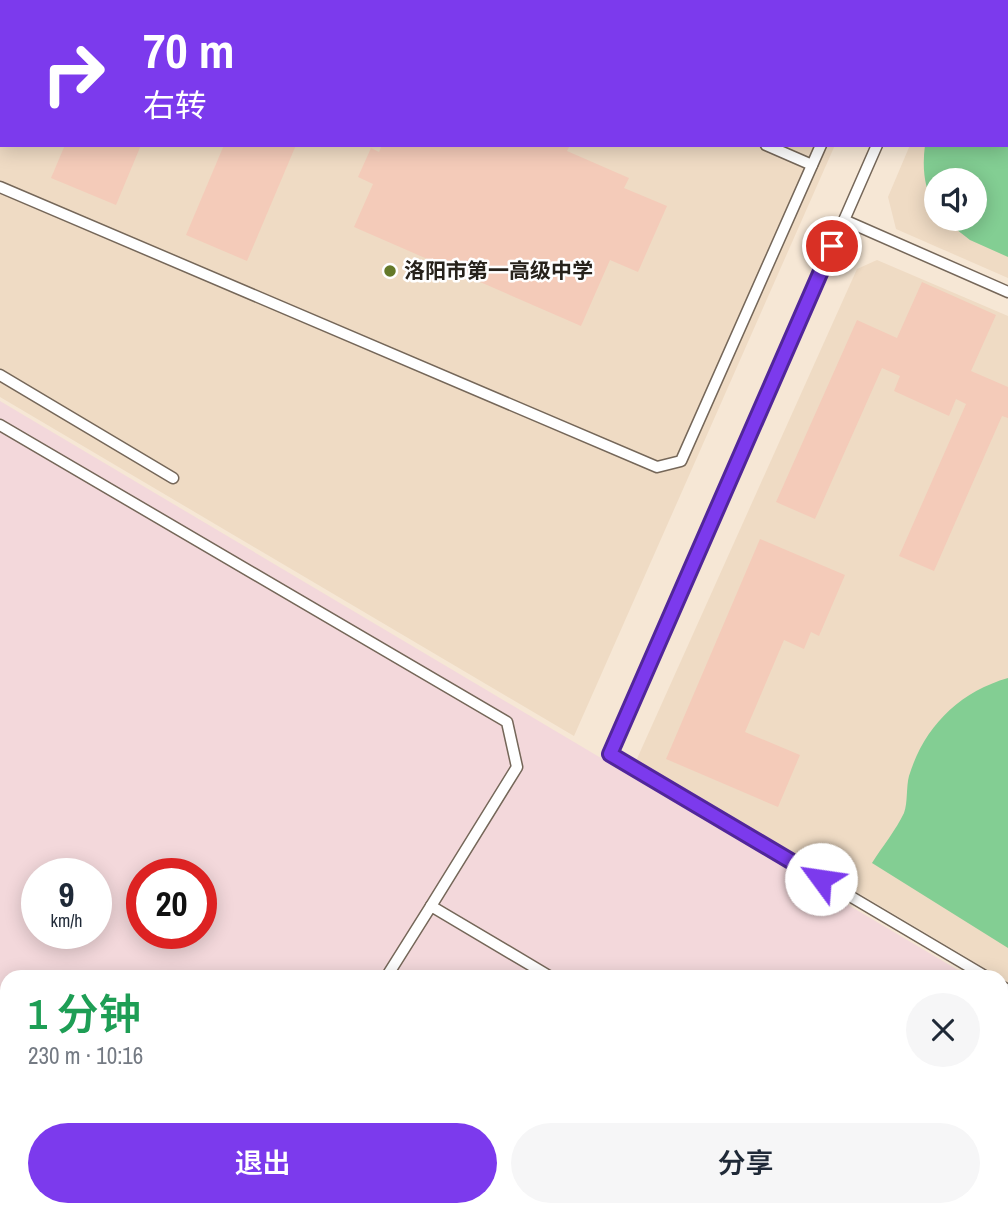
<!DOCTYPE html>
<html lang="zh">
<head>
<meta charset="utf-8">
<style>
	:root { --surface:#fff; --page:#f6f6f7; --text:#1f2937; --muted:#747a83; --accent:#7c3aed }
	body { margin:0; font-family:"Archivo Narrow","Noto Sans SC",sans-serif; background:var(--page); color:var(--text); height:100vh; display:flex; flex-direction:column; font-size:26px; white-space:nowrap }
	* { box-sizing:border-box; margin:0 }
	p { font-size:23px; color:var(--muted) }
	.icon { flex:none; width:38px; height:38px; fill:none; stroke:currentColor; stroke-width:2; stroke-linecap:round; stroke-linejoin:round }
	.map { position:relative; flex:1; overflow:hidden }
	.side { position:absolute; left:0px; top:970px; width:1008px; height:247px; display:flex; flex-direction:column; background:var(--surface); border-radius:21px 21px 0 0; box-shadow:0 4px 18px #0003 }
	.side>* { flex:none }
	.guide { position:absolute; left:0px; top:0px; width:1008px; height:147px; box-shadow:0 4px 18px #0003; background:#7c3aed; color:#fff; overflow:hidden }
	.tools { position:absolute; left:924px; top:168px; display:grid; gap:14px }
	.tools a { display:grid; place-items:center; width:63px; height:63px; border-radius:50%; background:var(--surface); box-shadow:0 4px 18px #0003; font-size:35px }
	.speed { position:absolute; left:21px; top:858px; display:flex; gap:14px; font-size:35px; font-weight:700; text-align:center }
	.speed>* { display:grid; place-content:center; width:91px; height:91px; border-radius:50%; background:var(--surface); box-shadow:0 4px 18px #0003; line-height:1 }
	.speed small { font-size:18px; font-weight:400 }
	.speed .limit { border:10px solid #d22; background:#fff; color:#111 }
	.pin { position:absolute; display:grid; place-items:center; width:60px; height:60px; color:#fff; margin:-30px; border:4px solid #fff; border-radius:50%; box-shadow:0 2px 7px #0007 }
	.me { position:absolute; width:77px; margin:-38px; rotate:301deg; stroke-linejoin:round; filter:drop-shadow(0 0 5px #0008) }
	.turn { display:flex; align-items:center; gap:24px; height:147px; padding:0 28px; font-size:32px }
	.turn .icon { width:91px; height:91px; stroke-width:2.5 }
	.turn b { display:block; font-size:49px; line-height:60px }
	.round { display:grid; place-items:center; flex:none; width:74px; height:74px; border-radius:37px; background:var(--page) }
	.summary { display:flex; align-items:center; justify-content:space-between; height:119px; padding:0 28px }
	h1 { font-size:42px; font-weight:600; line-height:52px; color:#1e9e55 }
	.primary-button { display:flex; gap:14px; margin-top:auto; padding:14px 28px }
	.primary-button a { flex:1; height:80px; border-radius:42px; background:var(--accent); color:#fff; font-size:28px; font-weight:600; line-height:80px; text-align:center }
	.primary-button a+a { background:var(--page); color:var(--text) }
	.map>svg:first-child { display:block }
	.commercial { fill:#f3d8db; fill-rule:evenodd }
	.built { fill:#efdbc4; fill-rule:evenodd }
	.green { fill:#83ce93 }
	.building { fill:#f4cbb9 }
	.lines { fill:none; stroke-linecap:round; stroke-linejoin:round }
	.lane-casing { stroke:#756759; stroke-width:13 }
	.lane { stroke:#fff; stroke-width:10 }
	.route-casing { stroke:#51269a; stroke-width:18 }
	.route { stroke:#7c3aed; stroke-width:12 }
	.poi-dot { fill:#647929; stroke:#fff; stroke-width:2.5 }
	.labels { text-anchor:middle; stroke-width:5; stroke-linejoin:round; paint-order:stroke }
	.poi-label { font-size:21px; font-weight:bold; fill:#27221b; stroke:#fff; text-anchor:start }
</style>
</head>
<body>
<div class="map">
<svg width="1008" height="1215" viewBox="0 0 1008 1215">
	<rect width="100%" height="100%" fill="#f6e7d5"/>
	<path class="commercial" d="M0,401L968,976H7V1209H1001V996L1008,1000V1215H0ZM37,873H96V933H37ZM142,873H201V933H142Z"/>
	<g class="built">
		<polygon points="0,0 900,0 2,2 2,145 835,145 574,736 0,397"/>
		<path d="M974,0H1008V278L896,229L888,197L910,145H1006V2ZM936,180H975V219H936Z"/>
		<polygon points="877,260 1008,316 1008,982 636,761 857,269"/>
	</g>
	<g class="green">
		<path d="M1006,78H1008V257L970,240L943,219H975V180H936V209C924,189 922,168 925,145H1006Z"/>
		<path d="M1008,678V948L872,863C882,847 896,830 904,813C908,802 906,787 909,776C924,727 959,692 1008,678Z"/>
	</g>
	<g class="building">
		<polygon points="65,145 141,145 116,205 51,178"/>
		<polygon points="224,145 296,145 247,261 186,235"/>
		<polygon points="382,145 570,145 567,151 629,178 624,188 667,206 638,272 610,260 581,326 354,227 373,184 358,177 371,148 379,152"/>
		<polygon points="922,282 996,315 971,371 1008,387 1008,418 1002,416 934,571 899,556 966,404 956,399 949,416 894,391 900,376 882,368 815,519 776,502 857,320 897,338"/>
		<polygon points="760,539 845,575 819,636 811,632 804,649 784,640 745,732 800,755 778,807 666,759"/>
		<polygon points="491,1209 661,1209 657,1215 488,1215"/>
	</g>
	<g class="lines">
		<g class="lane-casing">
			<g id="lane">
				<polyline points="433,0 437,2"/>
				<polyline points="884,2 885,0"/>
				<polyline points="939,2 940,0"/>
				<polyline points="766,145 812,165"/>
				<polyline points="877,145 610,754 985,976"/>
				<polyline points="0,187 657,467 681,461 821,145"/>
				<polyline points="844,220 1008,292"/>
				<polyline points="0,375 173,478"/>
				<polyline points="0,425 507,722 517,767 431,906"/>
				<polyline points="387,976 431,906 549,976"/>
				<polyline points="1001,986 1008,990"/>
				<polyline points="332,1209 342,1215"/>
				<polyline points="741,1209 744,1215"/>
				<polyline points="240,1215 243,1209"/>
				<polyline points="447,1215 451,1209"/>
				<polyline points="676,1215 679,1209"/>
			</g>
		</g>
		<use href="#lane" class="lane"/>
	</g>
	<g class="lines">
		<g class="route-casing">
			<polyline id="route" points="821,879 610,754 832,246"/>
		</g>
		<use href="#route" class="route"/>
	</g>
	<circle class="poi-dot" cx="390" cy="271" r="7"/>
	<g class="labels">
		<g class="poi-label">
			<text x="404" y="278">洛阳市第一高级中学</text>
		</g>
	</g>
</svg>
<div class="tools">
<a><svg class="icon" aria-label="sound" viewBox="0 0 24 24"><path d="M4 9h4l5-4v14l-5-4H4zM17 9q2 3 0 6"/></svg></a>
</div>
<div class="speed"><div>9<small>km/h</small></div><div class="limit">20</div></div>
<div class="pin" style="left:832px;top:246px;background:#d93025"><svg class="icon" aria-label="arrive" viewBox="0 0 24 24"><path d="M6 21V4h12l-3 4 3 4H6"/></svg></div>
<svg class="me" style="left:821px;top:879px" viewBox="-20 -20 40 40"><circle r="19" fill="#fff"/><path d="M0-13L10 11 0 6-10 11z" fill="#7c3aed"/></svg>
<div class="guide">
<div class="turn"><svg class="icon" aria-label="right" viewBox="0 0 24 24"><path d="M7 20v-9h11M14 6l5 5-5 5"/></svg><div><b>70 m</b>右转</div></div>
</div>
<section class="side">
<div class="summary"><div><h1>1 分钟</h1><p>230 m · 10:16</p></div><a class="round"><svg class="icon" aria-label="close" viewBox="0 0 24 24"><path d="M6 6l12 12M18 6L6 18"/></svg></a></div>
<div class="primary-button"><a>退出</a><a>分享</a></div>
</section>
</div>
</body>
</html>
